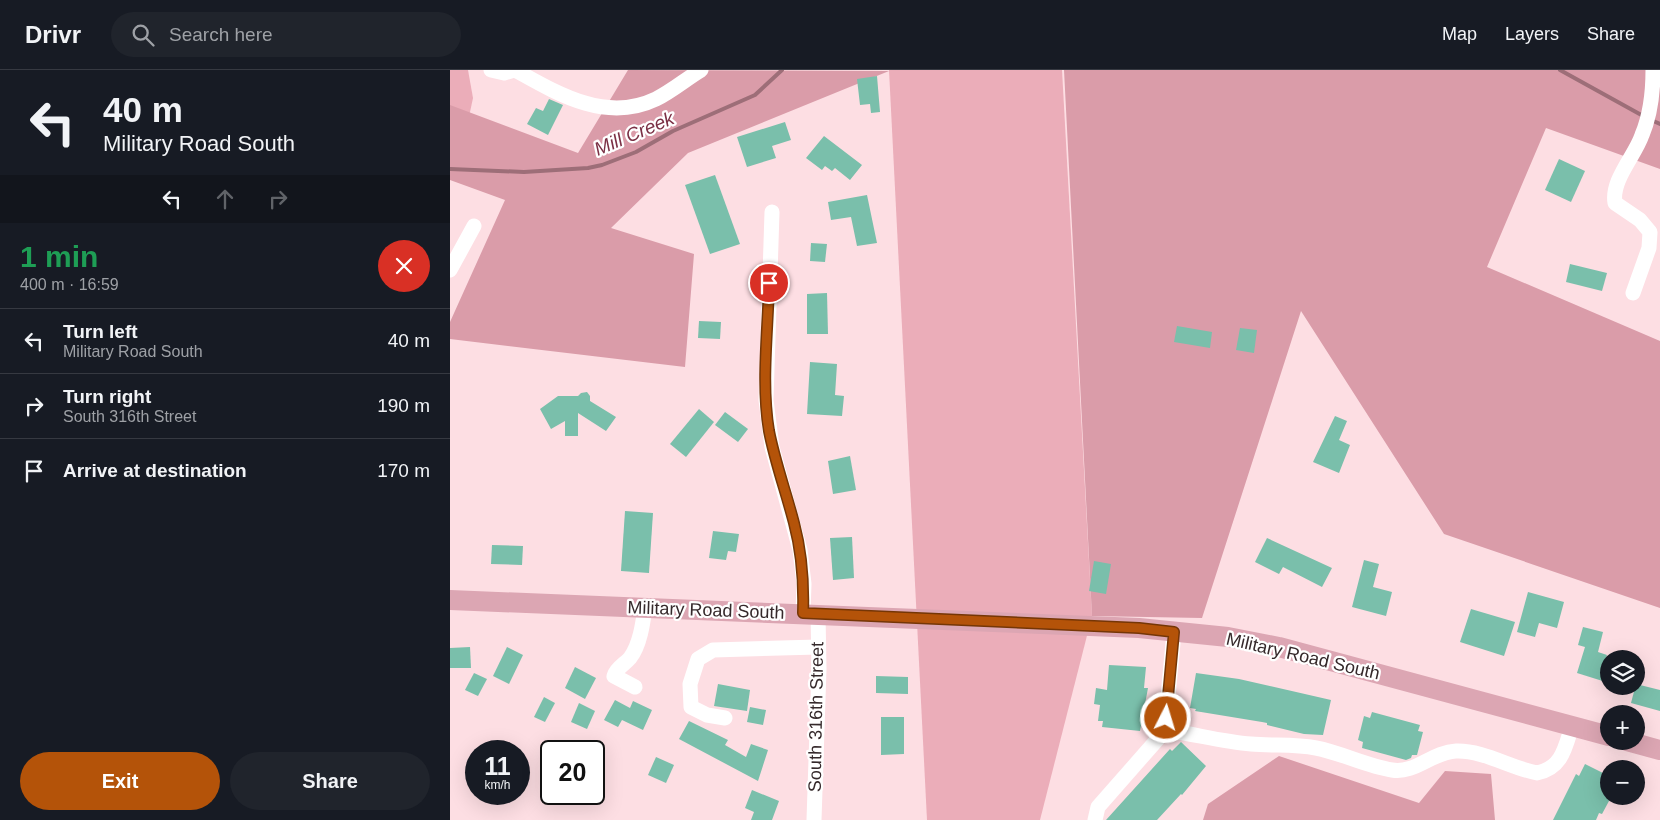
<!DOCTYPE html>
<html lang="en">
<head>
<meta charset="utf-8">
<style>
	:root { --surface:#171b24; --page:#20242c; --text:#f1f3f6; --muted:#9ea1a6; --line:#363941; --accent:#b45309 }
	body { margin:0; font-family:Helvetica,sans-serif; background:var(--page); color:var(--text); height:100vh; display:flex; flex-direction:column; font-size:19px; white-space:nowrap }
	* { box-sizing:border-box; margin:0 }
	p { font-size:16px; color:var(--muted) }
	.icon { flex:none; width:28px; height:28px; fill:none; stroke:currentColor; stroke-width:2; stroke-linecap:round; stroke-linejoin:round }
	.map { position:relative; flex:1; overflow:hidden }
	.side { display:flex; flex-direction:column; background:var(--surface); width:450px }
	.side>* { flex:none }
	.guide { background:#171b24; color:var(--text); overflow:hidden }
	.fabs { position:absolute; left:1150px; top:580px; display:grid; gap:10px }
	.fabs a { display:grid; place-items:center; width:45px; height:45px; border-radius:50%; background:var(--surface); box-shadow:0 5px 20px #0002; font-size:25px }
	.speed { position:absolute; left:15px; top:670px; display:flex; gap:10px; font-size:25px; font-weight:700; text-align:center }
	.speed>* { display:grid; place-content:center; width:65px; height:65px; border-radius:50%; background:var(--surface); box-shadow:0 5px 20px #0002; line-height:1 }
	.speed small { font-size:12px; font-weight:400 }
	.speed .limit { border:2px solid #111; border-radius:8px; background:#fff; color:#111 }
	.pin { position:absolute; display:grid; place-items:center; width:42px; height:42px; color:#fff; margin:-21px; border:2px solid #fff; border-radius:50%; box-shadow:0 1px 5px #0007 }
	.me { position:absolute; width:55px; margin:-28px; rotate:5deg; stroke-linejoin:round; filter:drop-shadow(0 0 4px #0008) }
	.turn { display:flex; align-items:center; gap:18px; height:105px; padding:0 20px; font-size:22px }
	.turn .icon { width:65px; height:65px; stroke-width:2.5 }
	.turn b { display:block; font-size:35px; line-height:42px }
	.lanes { display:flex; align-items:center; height:48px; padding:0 20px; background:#0003; justify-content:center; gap:25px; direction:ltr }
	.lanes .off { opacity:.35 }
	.round { display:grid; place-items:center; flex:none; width:52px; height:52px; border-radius:26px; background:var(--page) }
	.summary { display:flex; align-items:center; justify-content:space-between; height:85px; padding:0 20px }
	h1 { font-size:30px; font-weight:600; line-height:38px; color:#1e9e55 }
	.cta { display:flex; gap:10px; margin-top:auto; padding:10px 20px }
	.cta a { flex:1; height:58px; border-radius:30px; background:var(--accent); color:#fff; font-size:20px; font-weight:600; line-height:58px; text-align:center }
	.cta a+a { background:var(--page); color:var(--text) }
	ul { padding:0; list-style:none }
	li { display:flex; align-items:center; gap:15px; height:65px; padding:0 20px; border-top:1px solid var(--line) }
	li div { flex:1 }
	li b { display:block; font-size:19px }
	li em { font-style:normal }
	header { display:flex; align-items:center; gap:30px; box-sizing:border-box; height:70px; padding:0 25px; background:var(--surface); border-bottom:1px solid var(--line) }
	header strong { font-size:24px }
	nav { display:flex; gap:28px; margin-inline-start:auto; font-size:18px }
	.search { width:350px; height:45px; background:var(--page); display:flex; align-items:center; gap:12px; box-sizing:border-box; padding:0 18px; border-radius:28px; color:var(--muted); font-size:19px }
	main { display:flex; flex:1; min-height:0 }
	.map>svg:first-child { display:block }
	.green { fill:#ebadb9 }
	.forest { fill:#da9ca9 }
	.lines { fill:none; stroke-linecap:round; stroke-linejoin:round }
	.stream { stroke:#9d6e78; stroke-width:4 }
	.building { fill:#7abfab }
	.minor { stroke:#fff; stroke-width:15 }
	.major { stroke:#dca6b3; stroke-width:20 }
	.route-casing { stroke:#753606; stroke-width:12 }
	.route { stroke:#b45309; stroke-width:9 }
	.labels { text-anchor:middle; stroke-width:4.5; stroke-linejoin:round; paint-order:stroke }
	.street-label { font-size:18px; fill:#35292b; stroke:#fff }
	.water-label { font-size:19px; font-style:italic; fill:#7b3045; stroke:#fff }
</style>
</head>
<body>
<header>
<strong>Drivr</strong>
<div class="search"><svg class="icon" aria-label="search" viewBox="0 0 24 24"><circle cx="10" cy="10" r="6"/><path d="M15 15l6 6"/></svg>Search here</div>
<nav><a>Map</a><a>Layers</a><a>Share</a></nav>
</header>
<main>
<section class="side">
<div class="guide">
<div class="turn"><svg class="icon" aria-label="left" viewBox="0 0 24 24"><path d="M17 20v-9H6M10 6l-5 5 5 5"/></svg><div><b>40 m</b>Military Road South</div></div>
<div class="lanes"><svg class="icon" aria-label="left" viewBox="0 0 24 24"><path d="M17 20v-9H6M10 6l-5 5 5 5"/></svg><svg class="icon off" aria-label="ahead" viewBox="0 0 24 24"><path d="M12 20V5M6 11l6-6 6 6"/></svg><svg class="icon off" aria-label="right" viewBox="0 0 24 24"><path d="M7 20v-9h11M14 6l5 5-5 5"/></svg></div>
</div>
<div class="summary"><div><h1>1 min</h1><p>400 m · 16:59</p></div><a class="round" style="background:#d93025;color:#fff"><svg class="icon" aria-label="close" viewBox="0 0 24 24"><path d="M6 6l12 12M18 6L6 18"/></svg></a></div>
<ul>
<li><svg class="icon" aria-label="left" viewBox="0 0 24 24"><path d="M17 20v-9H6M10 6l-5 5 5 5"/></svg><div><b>Turn left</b><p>Military Road South</p></div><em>40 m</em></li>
<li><svg class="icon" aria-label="right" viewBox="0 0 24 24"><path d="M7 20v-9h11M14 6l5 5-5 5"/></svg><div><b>Turn right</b><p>South 316th Street</p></div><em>190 m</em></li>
<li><svg class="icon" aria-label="arrive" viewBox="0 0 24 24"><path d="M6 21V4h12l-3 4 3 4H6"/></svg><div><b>Arrive at destination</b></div><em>170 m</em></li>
</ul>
<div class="cta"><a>Exit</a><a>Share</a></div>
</section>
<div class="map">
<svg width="1210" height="750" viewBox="0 0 1210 750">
	<rect width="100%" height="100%" fill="#fddee3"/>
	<g class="green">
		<polygon points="0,0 18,0 23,28 20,42 15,60 0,74"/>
		<polygon points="439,0 612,0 642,546 590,750 477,750"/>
	</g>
	<g class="forest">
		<polygon points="178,0 439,1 238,83 161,158 244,184 235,297 0,269 0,252 55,130 0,110 0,35 128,83"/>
		<polygon points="614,0 1210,0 1210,99 1096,58 1037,197 1210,271 1210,538 994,464 851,241 752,548 642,546"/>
		<polygon points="829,686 969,733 995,701 1041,704 1045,750 753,750 758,734"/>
	</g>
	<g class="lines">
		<g class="stream">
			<polyline points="1110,0 1195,47"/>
			<polyline points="1201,50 1210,54"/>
			<polyline points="0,99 74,102 138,98 152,95 186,82 223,61 305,25 332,0"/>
		</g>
	</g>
	<g class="building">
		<polygon points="427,6 430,42 421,43 420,34 410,35 407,9"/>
		<polygon points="99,29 113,35 98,65 77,54 86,38 93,41"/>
		<polygon points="335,52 341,70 322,76 326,88 297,97 287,67"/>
		<polygon points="374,66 412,95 400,110 385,98 382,101 375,96 372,100 356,88"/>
		<polygon points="1109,89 1135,101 1121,132 1095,120"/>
		<polygon points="265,105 290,174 260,184 235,115"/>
		<polygon points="417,125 427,173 407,176 401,147 381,150 378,132"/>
		<polygon points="361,173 377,174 375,192 360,191"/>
		<polygon points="1120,194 1157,203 1152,221 1116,212"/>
		<polygon points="377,223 378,264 357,264 357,224"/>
		<polygon points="249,251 271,252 270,269 248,268"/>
		<polygon points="727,256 762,262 760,278 724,272"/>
		<polygon points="790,258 807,260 804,283 786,280"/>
		<polygon points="360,292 387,294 385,325 394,326 392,346 357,344"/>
		<polygon points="137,322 140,326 140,331 166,347 156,361 128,343 128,366 115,366 115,351 101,359 90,339 108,326 128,326 131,323"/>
		<polygon points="249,339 264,352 236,387 220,374"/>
		<polygon points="275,342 298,359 288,372 265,355"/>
		<polygon points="885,346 897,351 889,370 900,375 889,403 863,392"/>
		<polygon points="400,386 406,420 383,424 378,391"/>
		<polygon points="175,441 203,443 199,503 171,501"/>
		<polygon points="263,461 289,464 286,482 278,481 276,490 259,488"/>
		<polygon points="402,467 404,508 383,510 380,468"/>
		<polygon points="817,468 882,498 872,517 833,497 829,504 805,492"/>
		<polygon points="42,475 73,476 72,495 41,494"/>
		<polygon points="914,490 929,494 923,517 942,522 936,546 902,537"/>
		<polygon points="644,491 661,494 656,524 639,521"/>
		<polygon points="1078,522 1114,532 1107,558 1089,553 1085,567 1067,562"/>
		<polygon points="1021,539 1065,552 1054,586 1010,572"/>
		<polygon points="1133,557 1153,562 1148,582 1157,585 1155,590 1159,591 1159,613 1127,603 1135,577 1128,575"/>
		<polygon points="20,577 21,598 0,598 0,578"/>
		<polygon points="57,577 73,585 59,614 43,606"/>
		<polygon points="659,595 696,597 694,618 698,618 690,661 652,657 653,651 648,651 650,635 644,634 646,618 657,620"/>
		<polygon points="125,597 146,608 135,629 115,618"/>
		<polygon points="24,603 37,609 28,626 15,620"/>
		<polygon points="746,603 789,609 881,630 873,665 854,664 817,655 817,653 812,652 745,641 746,639 740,638"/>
		<polygon points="426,606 458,607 458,624 426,623"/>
		<polygon points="268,614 300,620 297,641 264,636"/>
		<polygon points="1186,614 1210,620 1210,641 1181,633"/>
		<polygon points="94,627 105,633 95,652 84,647"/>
		<polygon points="165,630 180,638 183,631 202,640 193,660 172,650 168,657 154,650"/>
		<polygon points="129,633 145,641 137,659 121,652"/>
		<polygon points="300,637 316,640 313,655 297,652"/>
		<polygon points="922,642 970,655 968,661 973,662 967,685 962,685 961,688 956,690 912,678 913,672 908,670 914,646 920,648"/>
		<polygon points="431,647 454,647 454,684 431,685"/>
		<polygon points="239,651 278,670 275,675 296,687 301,674 318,680 308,711 229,669"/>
		<polygon points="731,672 756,696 732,725 731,724 707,750 656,750 720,679 722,681"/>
		<polygon points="206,687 224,695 216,713 198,705"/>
		<polygon points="1135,694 1159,706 1159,731 1152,744 1149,743 1146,750 1103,750 1126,704 1129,706"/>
		<polygon points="302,720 329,731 322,750 301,750 304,742 295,738"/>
	</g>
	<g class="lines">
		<g class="minor">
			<polyline points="41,0 54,3 64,0"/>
			<path d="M65,0C108,24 156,53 206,29C222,21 236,9 251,0"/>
			<polyline points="322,142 316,330 322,377 350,480 354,514 353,543"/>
			<polyline points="0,200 24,156"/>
			<path d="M1183,223L1199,178L1200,162L1190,150L1165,133C1161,110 1185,86 1192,65C1200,46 1203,20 1203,0"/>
			<path d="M185,617L164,606C166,598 175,594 180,588C190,575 193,553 195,537"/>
			<polyline points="275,648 257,645 241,637 240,614 248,589 263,580 368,577"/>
			<path d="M713,663L722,661C748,665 775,672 801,674C823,676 844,674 866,678C892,683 916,696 942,700C965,704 982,682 1006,681C1033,680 1061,698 1087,703C1112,698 1115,678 1122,656"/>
			<polyline points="364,750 369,599 368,544"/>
			<polyline points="645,750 648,737 713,663 716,648 724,562"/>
		</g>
		<g class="major">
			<polyline points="0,530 689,558 778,567 829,577 1159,666"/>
			<polyline points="1177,671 1210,680"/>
		</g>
	</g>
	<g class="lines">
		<g class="route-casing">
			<path id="route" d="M319,213C318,262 311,313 319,361C325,392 336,422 344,453C352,483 354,512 353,543L689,558L724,562L716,648"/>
		</g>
		<use href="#route" class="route"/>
	</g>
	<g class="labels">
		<g class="street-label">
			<text transform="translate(256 540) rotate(2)" y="6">Military Road South</text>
			<text transform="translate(853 586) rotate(13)" y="6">Military Road South</text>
			<text transform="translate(366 647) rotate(-89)" y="6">South 316th Street</text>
		</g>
		<g class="water-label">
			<text transform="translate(184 63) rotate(-23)" y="7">Mill Creek</text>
		</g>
	</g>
</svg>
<div class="fabs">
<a><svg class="icon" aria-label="layers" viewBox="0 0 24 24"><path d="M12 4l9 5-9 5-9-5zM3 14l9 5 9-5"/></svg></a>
<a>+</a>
<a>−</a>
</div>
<div class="speed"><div>11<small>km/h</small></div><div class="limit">20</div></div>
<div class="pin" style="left:319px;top:213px;background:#d93025"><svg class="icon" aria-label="arrive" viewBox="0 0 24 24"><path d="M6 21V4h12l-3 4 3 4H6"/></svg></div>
<svg class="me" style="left:716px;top:648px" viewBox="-20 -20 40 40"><circle r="17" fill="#b45309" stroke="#fff" stroke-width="3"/><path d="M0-11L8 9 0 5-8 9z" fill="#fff"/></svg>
</div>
</main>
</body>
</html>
